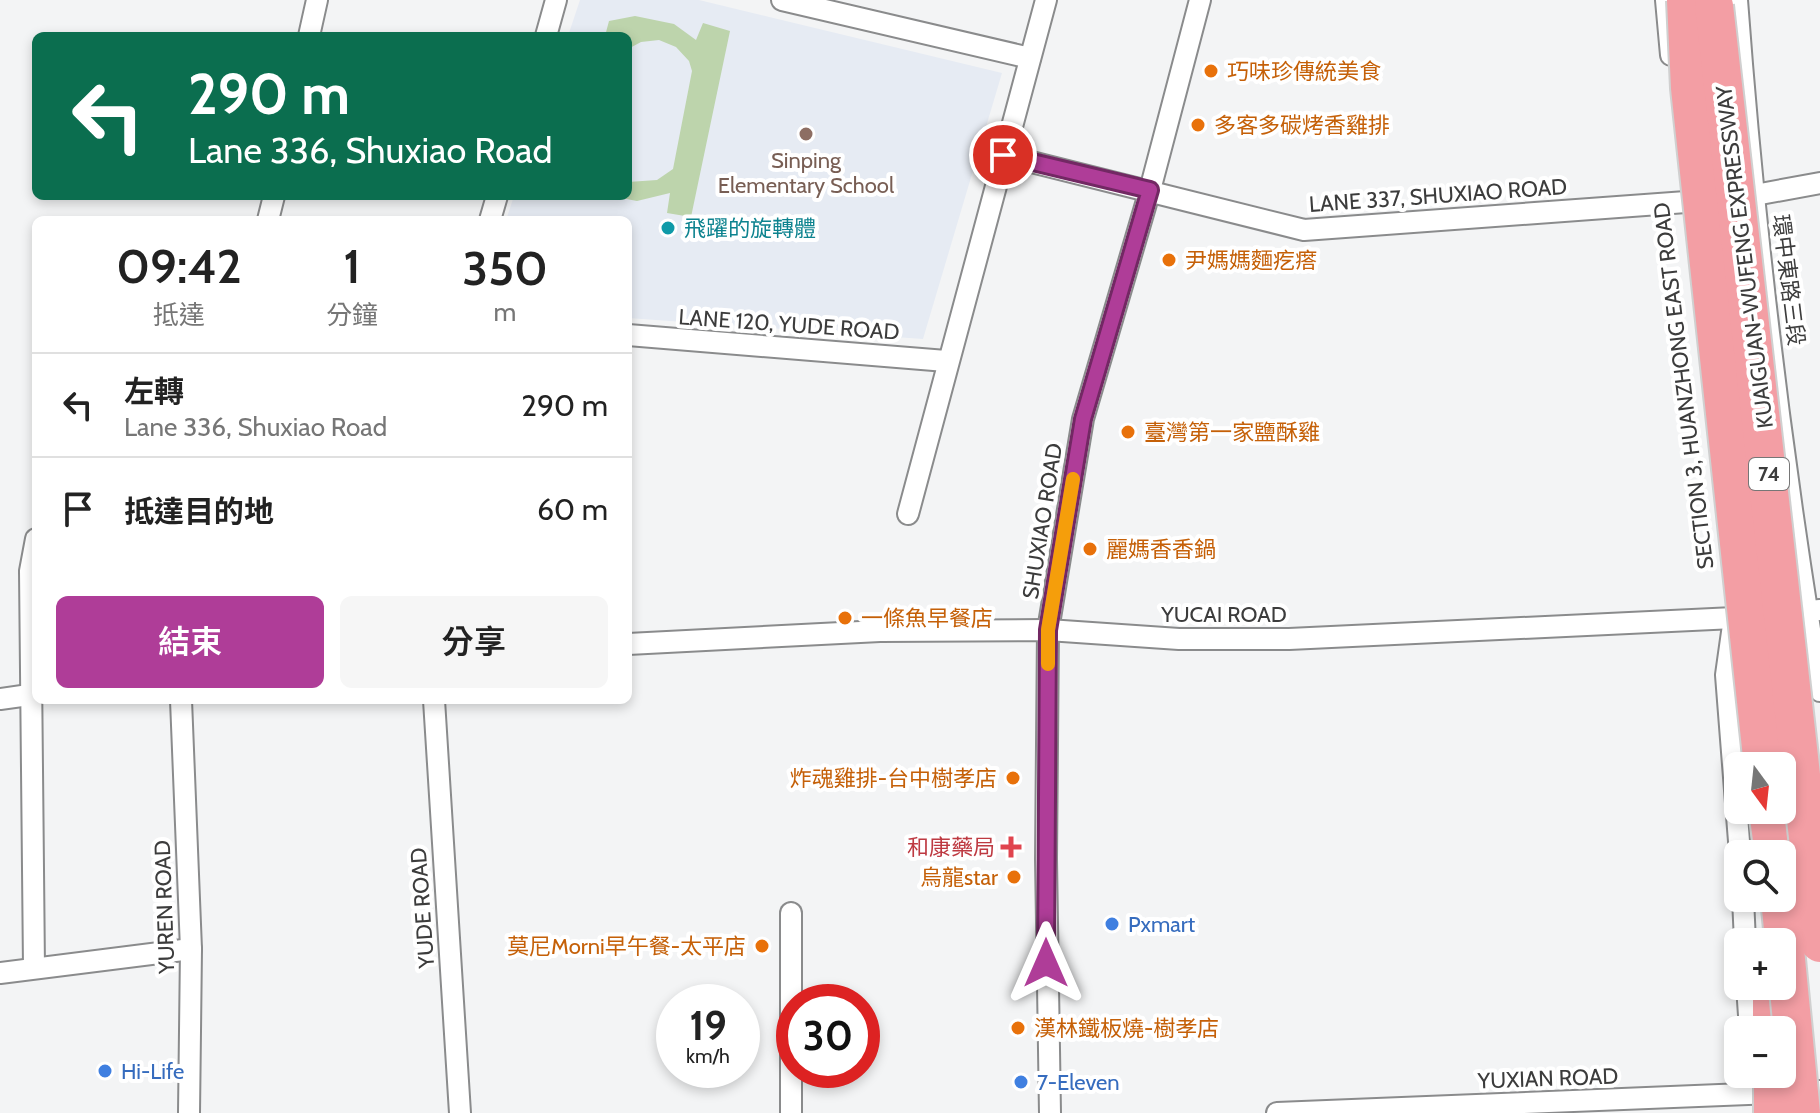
<!DOCTYPE html>
<html lang="zh-TW">
<head>
<meta charset="utf-8">
<style>
	:root { --surface:#fff; --page:#f6f6f6; --text:#222; --muted:#767676; --line:#e0e0e0; --accent:#af3d98 }
	body { margin:0; font-family:Cabin,"Noto Sans TC",sans-serif; background:var(--page); color:var(--text); height:100vh; display:flex; flex-direction:column; font-size:30px; white-space:nowrap }
	* { box-sizing:border-box; margin:0 }
	p { font-size:26px; color:var(--muted) }
	.icon { flex:none; width:44px; height:44px; fill:none; stroke:currentColor; stroke-width:2; stroke-linecap:round; stroke-linejoin:round }
	.map { position:relative; flex:1; overflow:hidden }
	.details { position:absolute; left:32px; top:216px; width:600px; height:488px; display:flex; flex-direction:column; background:var(--surface); border-radius:12px; box-shadow:0 4px 12px #0003 }
	.details>* { flex:none }
	.guide { position:absolute; left:32px; top:32px; width:600px; height:168px; border-radius:12px; box-shadow:0 4px 12px #0003; background:#0b6e4f; color:#fff; overflow:hidden }
	.needle { width:52px; rotate:165deg }
	.fabs { position:absolute; left:1724px; top:752px; display:grid; gap:16px }
	.fabs a { display:grid; place-items:center; width:72px; height:72px; border-radius:12px; background:var(--surface); box-shadow:0 4px 12px #0003; font-size:40px }
	.speed { position:absolute; left:656px; top:984px; display:flex; gap:16px; font-size:40px; font-weight:700; text-align:center }
	.speed>* { display:grid; place-content:center; width:104px; height:104px; border-radius:50%; background:var(--surface); box-shadow:0 4px 12px #0003; line-height:1 }
	.speed small { font-size:20px; font-weight:400 }
	.speed .limit { border:12px solid #d22; background:#fff; color:#111 }
	.pin { position:absolute; display:grid; place-items:center; width:68px; height:68px; color:#fff; margin:-34px; border:4px solid #fff; border-radius:50%; box-shadow:0 2px 8px #0007 }
	.me { position:absolute; width:88px; margin:-44px; rotate:0deg; stroke-linejoin:round; filter:drop-shadow(0 0 6px #0008) }
	.turn { display:flex; align-items:center; gap:28px; height:168px; padding:0 24px; font-size:36px }
	.turn .icon { width:104px; height:104px; stroke-width:2.5 }
	.turn b { display:block; font-size:56px; line-height:68px }
	.eta { display:flex; justify-content:space-evenly; align-items:center; height:136px; text-align:center }
	.eta b { font-size:48px; font-weight:600; line-height:56px }
	.primary-button { display:flex; gap:16px; margin-top:auto; padding:16px 24px }
	.primary-button a { flex:1; height:92px; border-radius:12px; background:var(--accent); color:#fff; font-size:32px; font-weight:600; line-height:92px; text-align:center }
	.primary-button a+a { background:var(--page); color:var(--text) }
	ul { padding:0; list-style:none }
	li { display:flex; align-items:center; gap:24px; height:104px; padding:0 24px; border-top:2px solid var(--line) }
	li div { flex:1 }
	li b { display:block; font-size:30px }
	li em { font-style:normal }
	.map>svg:first-child { display:block }
	.built { fill:#e6ebf3 }
	.green { fill:#bdd4ac }
	.lines { fill:none; stroke-linecap:round; stroke-linejoin:round }
	.street-casing { stroke:#8a8b8c; stroke-width:24 }
	.highway-casing { stroke:#d0d0d0; stroke-width:42 }
	.street { stroke:#fff; stroke-width:20 }
	.highway { stroke:#f39ea4; stroke-width:38 }
	.highway-bridge-casing { stroke:#d0d0d0; stroke-width:42; stroke-linecap:butt }
	.highway-bridge { stroke:#f39ea4; stroke-width:38 }
	.route-casing { stroke:#722863; stroke-width:20 }
	.route { stroke:#af3d98; stroke-width:14 }
	.slow { stroke:#f59e0b; stroke-width:14 }
	.food-dot { fill:#e8710a; stroke:#fff; stroke-width:3 }
	.education-dot { fill:#8d6e63; stroke:#fff; stroke-width:3 }
	.culture-dot { fill:#0f9aa8; stroke:#fff; stroke-width:3 }
	.health-dot { fill:#e0444e; stroke:#fff; stroke-width:3 }
	.shop-dot { fill:#3f7fe0; stroke:#fff; stroke-width:3 }
	.labels { text-anchor:middle; stroke-width:8; stroke-linejoin:round; paint-order:stroke }
	.shield { fill:#fff; stroke:#767676; stroke-width:2 }
	.shield-label { font-size:20px; font-weight:bold; fill:#3c3c3c }
	.food-label { font-size:22px; fill:#c56008; stroke:#fff; text-anchor:start }
	.education-label { font-size:22px; fill:#785e54; stroke:#fff }
	.street-label { font-size:22px; fill:#3c3c3c; stroke:#fff }
	.culture-label { font-size:22px; fill:#0d838f; stroke:#fff; text-anchor:start }
	.health-label { font-size:22px; fill:#be3a42; stroke:#fff; text-anchor:end }
	.shop-label { font-size:22px; fill:#366cbe; stroke:#fff; text-anchor:start }
</style>
</head>
<body>
<div class="map">
<svg width="1820" height="1113" viewBox="0 0 1820 1113">
	<rect width="100%" height="100%" fill="#f3f4f5"/>
	<polygon class="built" points="580,0 699,0 1002,73 923,339 628,318 628,220 506,220 514,196 628,196 628,36 568,36"/>
	<polygon class="green" points="635,16 674,24 696,40 703,23 730,31 691,217 667,213 670,193 637,201 611,196 628,196 628,182 657,180 673,169 692,71 689,61 676,47 659,40 641,42 628,49 628,36 605,36 609,21"/>
	<g class="lines">
		<g class="street-casing">
			<g id="street">
				<polyline points="782,0 1030,58"/>
				<polyline points="1666,0 1671,55"/>
				<path d="M1737,0C1754,231 1782,463 1820,691"/>
				<polyline points="309,36 317,0"/>
				<polyline points="546,36 556,0"/>
				<polyline points="1003,155 1304,230 1686,202"/>
				<polyline points="1755,195 1820,183"/>
				<polyline points="268,220 274,196"/>
				<polyline points="490,220 497,196"/>
				<polyline points="628,335 946,361"/>
				<polyline points="908,514 1046,0"/>
				<polyline points="1734,618 1726,675 1740,854"/>
				<polyline points="628,644 880,631 1048,630 1179,639 1289,639 1734,618 1820,610"/>
				<polyline points="0,699 36,694"/>
				<polyline points="181,700 191,949 189,1113"/>
				<polyline points="434,700 460,1113"/>
				<polyline points="1743,898 1745,942"/>
				<polyline points="34,968 30,571 36,539"/>
				<polyline points="0,973 191,949"/>
				<polyline points="1747,986 1750,1030"/>
				<polyline points="791,1113 791,913"/>
				<polyline points="1050,1113 1046,859 1048,630 1083,419 1150,190 1200,0"/>
				<polyline points="1277,1113 1820,1091"/>
			</g>
		</g>
		<g class="highway-casing">
			<g id="highway">
				<polyline points="1768,810 1774,854"/>
				<polyline points="1772,986 1772,1030"/>
			</g>
		</g>
		<use href="#street" class="street"/>
		<use href="#highway" class="highway"/>
		<g class="highway-bridge-casing">
			<g id="highway-bridge">
				<polyline points="1686,0 1690,88 1763,766"/>
				<polyline points="1714,6 1820,943"/>
				<polyline points="1780,898 1801,1113"/>
				<polyline points="1773,1074 1773,1113"/>
			</g>
		</g>
		<use href="#highway-bridge" class="highway-bridge"/>
	</g>
	<g class="lines">
		<g class="route-casing">
			<polyline id="route" points="1003,155 1150,190 1083,419 1048,630 1046,963"/>
		</g>
		<use href="#route" class="route"/>
		<polyline class="slow" points="1048,664 1048,630 1073,479"/>
	</g>
	<g class="food-dot">
		<circle cx="1211" cy="71" r="8"/>
		<circle cx="1198" cy="125" r="8"/>
		<circle cx="1169" cy="260" r="8"/>
		<circle cx="1128" cy="432" r="8"/>
		<circle cx="1090" cy="549" r="8"/>
		<circle cx="845" cy="618" r="8"/>
		<circle cx="1013" cy="778" r="8"/>
		<circle cx="1014" cy="877" r="8"/>
		<circle cx="762" cy="946" r="8"/>
		<circle cx="1018" cy="1028" r="8"/>
	</g>
	<circle class="education-dot" cx="806" cy="134" r="8"/>
	<circle class="culture-dot" cx="668" cy="228" r="8"/>
	<path class="health-dot" d="M1007 835h8v8h8v8h-8v8h-8v-8h-8v-8h8z"/>
	<g class="shop-dot">
		<circle cx="1112" cy="924" r="8"/>
		<circle cx="105" cy="1071" r="8"/>
		<circle cx="1021" cy="1082" r="8"/>
	</g>
	<g class="labels">
		<rect class="shield" x="1749" y="458" width="40" height="32" rx="6"/>
		<g class="shield-label">
			<text x="1769" y="481">74</text>
		</g>
		<g class="food-label">
			<text x="1227" y="79">巧味珍傳統美食</text>
			<text x="1214" y="133">多客多碳烤香雞排</text>
			<text x="1185" y="268">尹媽媽麵疙瘩</text>
			<text x="1144" y="440">臺灣第一家鹽酥雞</text>
			<text x="1106" y="557">麗媽香香鍋</text>
			<text x="861" y="626">一條魚早餐店</text>
			<text x="997" y="786" text-anchor="end">炸魂雞排-台中樹孝店</text>
			<text x="998" y="885" text-anchor="end">烏龍star</text>
			<text x="746" y="954" text-anchor="end">莫尼Morni早午餐-太平店</text>
			<text x="1034" y="1036">漢林鐵板燒-樹孝店</text>
		</g>
		<g class="education-label">
			<text x="806" y="168">Sinping<tspan x="806" dy="25">Elementary School</tspan></text>
		</g>
		<g class="street-label">
			<text transform="translate(1438 195) rotate(-4)" y="8">LANE 337, SHUXIAO ROAD</text>
			<text transform="translate(1744 257) rotate(-97)" y="8">KUAIGUAN-WUFENG EXPRESSWAY</text>
			<text transform="translate(1789 280) rotate(83)" y="8">環中東路三段</text>
			<text transform="translate(789 324) rotate(4)" y="8">LANE 120, YUDE ROAD</text>
			<text transform="translate(1683 386) rotate(-97)" y="8">SECTION 3, HUANZHONG EAST ROAD</text>
			<text transform="translate(1042 521) rotate(-81)" y="8">SHUXIAO ROAD</text>
			<text x="1224" y="622">YUCAI ROAD</text>
			<text transform="translate(164 907) rotate(-92)" y="8">YUREN ROAD</text>
			<text transform="translate(422 908) rotate(-94)" y="8">YUDE ROAD</text>
			<text transform="translate(1548 1078) rotate(-2)" y="8">YUXIAN ROAD</text>
		</g>
		<g class="culture-label">
			<text x="684" y="236">飛躍的旋轉體</text>
		</g>
		<g class="health-label">
			<text x="995" y="855">和康藥局</text>
		</g>
		<g class="shop-label">
			<text x="1128" y="932">Pxmart</text>
			<text x="121" y="1079">Hi-Life</text>
			<text x="1037" y="1090">7-Eleven</text>
		</g>
	</g>
</svg>
<div class="fabs">
<a><svg class="needle" viewBox="-14 -14 28 28"><path d="M0-13l5 13h-10z" fill="#e53935"/><path d="M0 13l5-13h-10z" fill="#767676"/></svg></a>
<a><svg class="icon" aria-label="search" viewBox="0 0 24 24"><circle cx="10" cy="10" r="6"/><path d="M15 15l6 6"/></svg></a>
<a>+</a>
<a>−</a>
</div>
<div class="speed"><div>19<small>km/h</small></div><div class="limit">30</div></div>
<div class="pin" style="left:1003px;top:155px;background:#d93025"><svg class="icon" aria-label="arrive" viewBox="0 0 24 24"><path d="M6 21V4h12l-3 4 3 4H6"/></svg></div>
<svg class="me" style="left:1046px;top:963px" viewBox="-20 -20 40 40"><path d="M0-17L14 15 0 8-14 15z" fill="#af3d98" stroke="#fff" stroke-width="4"/></svg>
<div class="guide">
<div class="turn"><svg class="icon" aria-label="left" viewBox="0 0 24 24"><path d="M17 20v-9H6M10 6l-5 5 5 5"/></svg><div><b>290 m</b>Lane 336, Shuxiao Road</div></div>
</div>
<section class="details">
<div class="eta">
<div><b>09:42</b><p>抵達</p></div>
<div><b>1</b><p>分鐘</p></div>
<div><b>350</b><p>m</p></div>
</div>
<ul>
<li><svg class="icon" aria-label="left" viewBox="0 0 24 24"><path d="M17 20v-9H6M10 6l-5 5 5 5"/></svg><div><b>左轉</b><p>Lane 336, Shuxiao Road</p></div><em>290 m</em></li>
<li><svg class="icon" aria-label="arrive" viewBox="0 0 24 24"><path d="M6 21V4h12l-3 4 3 4H6"/></svg><div><b>抵達目的地</b></div><em>60 m</em></li>
</ul>
<div class="primary-button"><a>結束</a><a>分享</a></div>
</section>
</div>
</body>
</html>
